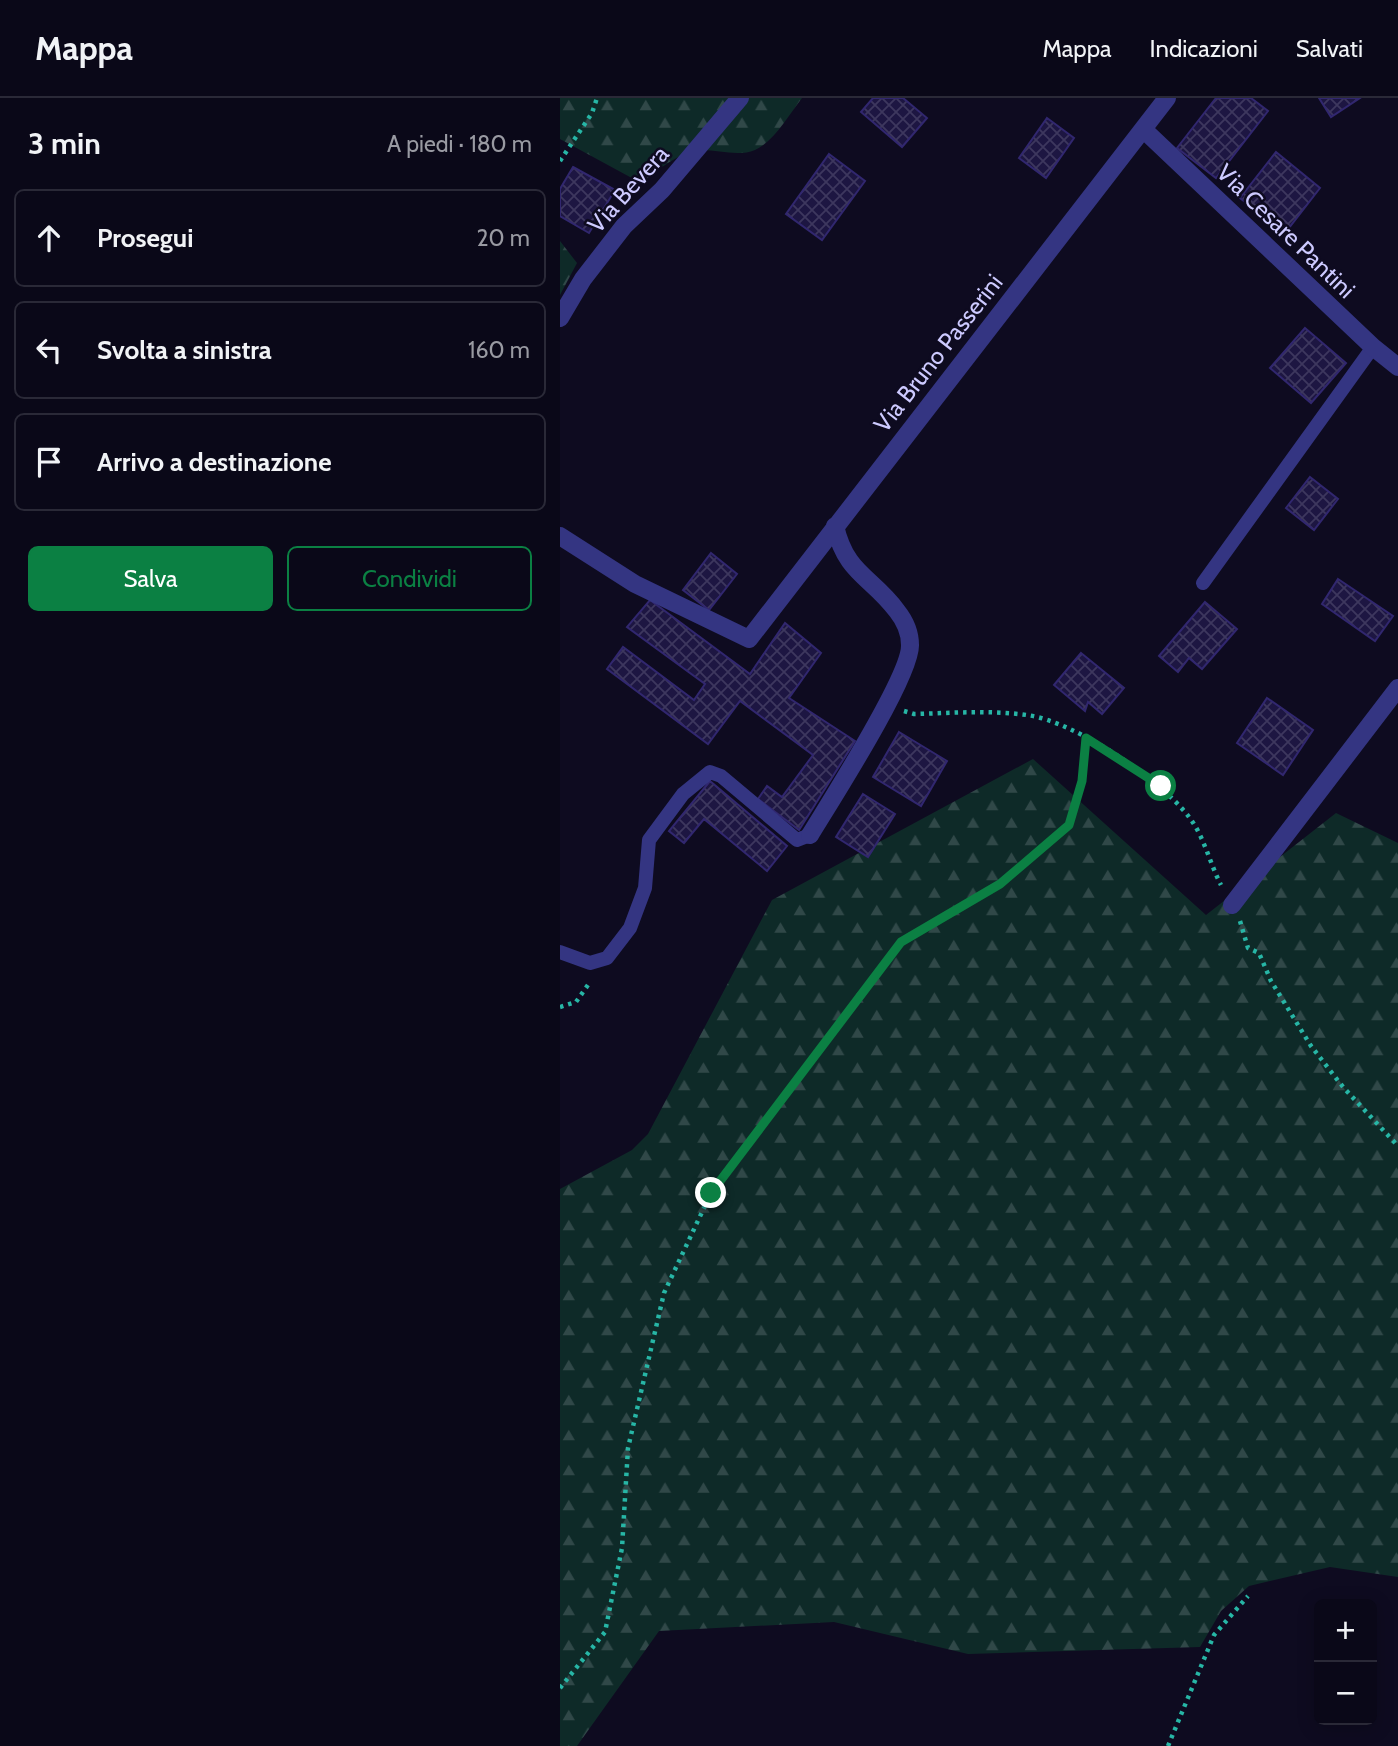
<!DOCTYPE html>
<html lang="it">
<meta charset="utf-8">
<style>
:root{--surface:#0a0818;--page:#181625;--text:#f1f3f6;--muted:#999aa2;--line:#2a2937;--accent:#0b8043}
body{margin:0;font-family:Cabin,sans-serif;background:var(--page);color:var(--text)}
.controls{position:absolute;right:21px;bottom:21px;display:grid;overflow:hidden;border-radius:10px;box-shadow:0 4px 18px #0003}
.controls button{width:63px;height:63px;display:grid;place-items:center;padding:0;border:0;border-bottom:2px solid var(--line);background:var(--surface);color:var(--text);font:35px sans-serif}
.stop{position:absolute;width:21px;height:21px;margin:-16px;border:5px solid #0b8043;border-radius:50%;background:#fff}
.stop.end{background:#0b8043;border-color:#fff;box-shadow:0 2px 7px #0008}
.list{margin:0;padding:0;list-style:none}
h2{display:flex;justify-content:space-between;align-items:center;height:91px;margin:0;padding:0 28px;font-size:30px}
h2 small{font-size:23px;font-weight:400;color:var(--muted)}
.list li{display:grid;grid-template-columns:46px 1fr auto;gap:21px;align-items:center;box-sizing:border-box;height:98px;margin:0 14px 14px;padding:0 14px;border:2px solid var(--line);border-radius:10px}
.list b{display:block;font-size:26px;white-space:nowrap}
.list em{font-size:23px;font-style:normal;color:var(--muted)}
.actions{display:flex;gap:14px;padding:21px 28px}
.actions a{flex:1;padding:16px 0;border:2px solid var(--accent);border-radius:10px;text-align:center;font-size:24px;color:var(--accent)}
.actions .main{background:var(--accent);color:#fff}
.icon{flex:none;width:38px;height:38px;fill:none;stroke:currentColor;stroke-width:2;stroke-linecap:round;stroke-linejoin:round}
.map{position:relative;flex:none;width:838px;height:1648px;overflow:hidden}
header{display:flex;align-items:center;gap:42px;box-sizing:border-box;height:98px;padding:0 35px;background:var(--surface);border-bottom:2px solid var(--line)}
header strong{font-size:33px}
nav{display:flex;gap:38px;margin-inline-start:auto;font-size:24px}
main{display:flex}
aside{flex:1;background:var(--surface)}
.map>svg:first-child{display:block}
</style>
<header>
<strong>Mappa</strong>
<nav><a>Mappa</a><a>Indicazioni</a><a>Salvati</a></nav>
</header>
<main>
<aside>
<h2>3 min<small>A piedi · 180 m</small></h2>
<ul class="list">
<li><svg class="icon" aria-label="ahead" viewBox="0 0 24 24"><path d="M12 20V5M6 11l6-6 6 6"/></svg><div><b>Prosegui</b></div><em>20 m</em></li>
<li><svg class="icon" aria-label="left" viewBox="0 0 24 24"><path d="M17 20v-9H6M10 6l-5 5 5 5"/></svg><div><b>Svolta a sinistra</b></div><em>160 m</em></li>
<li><svg class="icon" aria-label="arrive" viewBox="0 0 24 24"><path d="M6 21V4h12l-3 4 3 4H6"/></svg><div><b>Arrivo a destinazione</b></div></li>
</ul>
<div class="actions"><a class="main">Salva</a><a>Condividi</a></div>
</aside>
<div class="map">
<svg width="838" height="1648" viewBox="0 0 838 1648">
<defs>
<pattern id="forest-firs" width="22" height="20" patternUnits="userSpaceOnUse" patternTransform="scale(1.75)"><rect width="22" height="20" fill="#0e2a28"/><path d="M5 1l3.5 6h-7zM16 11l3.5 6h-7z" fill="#304848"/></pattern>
<pattern id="building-cross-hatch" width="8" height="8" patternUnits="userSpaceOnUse" patternTransform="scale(1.75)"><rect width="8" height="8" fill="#1d1642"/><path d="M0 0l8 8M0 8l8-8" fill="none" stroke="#3d375e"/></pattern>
</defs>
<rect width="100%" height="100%" fill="#0e0b20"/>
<path fill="url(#forest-firs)" d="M0 0H242C230 15 214 44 195 52 178 59 160 52 142 52 119 53 99 72 81 85L0 41Z
M0 143 17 165 0 197Z
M473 661 646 817 776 715 838 745V1479L770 1469 689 1488 661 1513 640 1549 408 1556 274 1524 99 1533 17 1648H0V1091L72 1052 88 1036 212 802Z"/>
<path fill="url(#building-cross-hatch)" stroke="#31276f" stroke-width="2" d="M313 0H343L367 20 342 49 301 14Z
M656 0H691L708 13 656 80 617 50Z
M759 0H800L771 19Z
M487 20 514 40 486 80 459 60Z
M716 54 760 90 725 135 680 100Z
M269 56 305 83 262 142 226 116Z
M13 69 55 92 29 135 0 118V91Z
M745 230 786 265 751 305 710 270Z
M750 379 778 401 754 432 726 410Z
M151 455 177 476 149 512 123 492Z
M778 481 833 518 815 543 762 506Z
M90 502 190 576 225 525 261 555 229 600 295 643 239 732 198 701 207 688 222 699 253 657 180 603 148 646 47 571 63 549 134 602 145 586 67 529Z
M645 504 677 531 642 571 629 560 618 574 599 558Z
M521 555 564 590 542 616 528 604 525 613 494 587Z
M707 600 753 632 723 677 677 645Z
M339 634 387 663 361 708 313 679Z
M150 683 227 748 207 773 144 721 124 745 109 733Z
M303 696 335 716 308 759 276 739Z"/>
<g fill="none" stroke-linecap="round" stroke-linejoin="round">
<path stroke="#27b6a6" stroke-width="4.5" stroke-dasharray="3.5 5" stroke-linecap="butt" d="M0 63 32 15 37 0
M344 613 354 616C392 615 430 612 467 617 516 624 600 681 629 719 644 738 650 766 661 787
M680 823 688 850 699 855 711 883 751 948 783 989 838 1048
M0 909 16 904 30 884
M0 1590 45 1534 62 1450 68 1350 104 1195 151 1095 341 844 440 786 509 727 522 683 526 641
M608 1648 654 1537 688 1498"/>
<path stroke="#343582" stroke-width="14" d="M643 485 813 249
M0 854 30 865 47 860 70 830 85 790 89 742 123 696 150 674 161 678 237 742 250 737"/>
<path stroke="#343582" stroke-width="18" d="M583 31 813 249 838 269
M0 220 23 181 64 128 102 92 180 0
M0 438 75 486 189 541 607 0
M250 737C270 704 351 578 350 547 350 535 345 523 337 513 311 478 286 476 275 428
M672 807 838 590"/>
</g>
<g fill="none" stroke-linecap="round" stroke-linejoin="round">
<path stroke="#0b8043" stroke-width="9" d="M151 1095 341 844 440 786 509 727 522 683 526 640 601 688"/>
</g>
<g text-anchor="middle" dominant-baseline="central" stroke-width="5" stroke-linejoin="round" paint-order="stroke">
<g font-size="24" fill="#cdcaff" stroke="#0e0b20">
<text transform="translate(68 91) rotate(-48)">Via Bevera</text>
<text transform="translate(726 133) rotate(44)">Via Cesare Pantini</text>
<text transform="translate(378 255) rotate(-52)">Via Bruno Passerini</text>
</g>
</g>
</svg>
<div class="controls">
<button>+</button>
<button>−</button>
</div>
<div class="stop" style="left:601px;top:688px"></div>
<div class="stop end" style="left:151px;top:1095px"></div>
</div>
</main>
